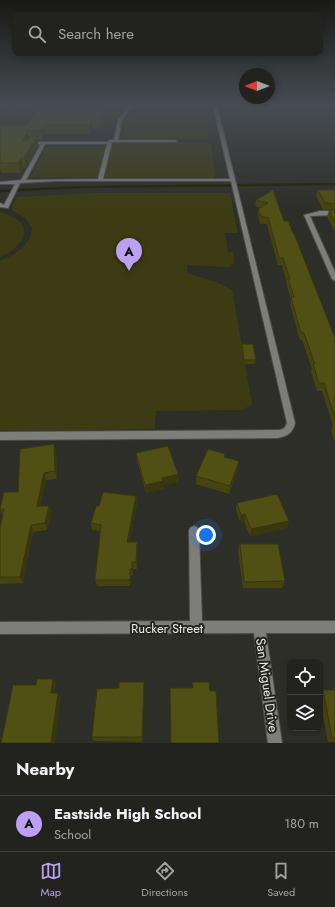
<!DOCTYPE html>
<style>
:root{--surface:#22221e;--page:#2e2f2b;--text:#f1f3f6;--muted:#a2a4a4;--line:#3f3f3c;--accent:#bca0f2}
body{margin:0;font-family:Jost,sans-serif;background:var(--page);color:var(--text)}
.controls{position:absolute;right:12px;bottom:12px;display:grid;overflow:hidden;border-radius:8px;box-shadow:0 2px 6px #0003}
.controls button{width:36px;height:36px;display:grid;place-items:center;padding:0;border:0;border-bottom:1px solid var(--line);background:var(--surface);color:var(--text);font:20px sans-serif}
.compass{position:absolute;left:239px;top:68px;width:36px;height:36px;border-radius:50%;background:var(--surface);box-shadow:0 2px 6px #0003;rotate:270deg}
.you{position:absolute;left:206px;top:535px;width:14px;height:14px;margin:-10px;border:3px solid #fff;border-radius:50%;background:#1a73e8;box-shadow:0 0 0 6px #1a73e833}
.badge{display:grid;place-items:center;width:26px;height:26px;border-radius:50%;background:var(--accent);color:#111;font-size:13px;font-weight:700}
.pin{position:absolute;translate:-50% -33px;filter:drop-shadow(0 1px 2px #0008)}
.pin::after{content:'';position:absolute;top:21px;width:14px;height:12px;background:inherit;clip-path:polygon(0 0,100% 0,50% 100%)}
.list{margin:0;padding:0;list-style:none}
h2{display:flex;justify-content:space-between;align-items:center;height:52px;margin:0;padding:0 16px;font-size:17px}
h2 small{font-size:13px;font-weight:400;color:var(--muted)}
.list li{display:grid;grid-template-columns:26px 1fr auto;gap:12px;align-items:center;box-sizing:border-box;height:56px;padding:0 16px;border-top:1px solid var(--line)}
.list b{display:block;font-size:15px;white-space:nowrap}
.list p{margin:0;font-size:13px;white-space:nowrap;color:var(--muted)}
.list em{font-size:13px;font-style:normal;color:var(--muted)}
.icon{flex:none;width:22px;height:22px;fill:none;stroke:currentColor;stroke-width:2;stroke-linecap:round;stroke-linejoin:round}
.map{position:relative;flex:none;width:335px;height:743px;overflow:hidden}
.search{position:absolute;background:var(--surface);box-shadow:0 2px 6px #0003;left:12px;right:12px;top:12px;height:44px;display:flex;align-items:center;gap:10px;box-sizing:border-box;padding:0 14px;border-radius:8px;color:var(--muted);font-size:15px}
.sheet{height:108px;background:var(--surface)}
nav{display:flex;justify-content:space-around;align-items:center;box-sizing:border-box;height:56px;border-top:1px solid var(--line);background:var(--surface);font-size:11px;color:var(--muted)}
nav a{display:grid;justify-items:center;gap:2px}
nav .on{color:var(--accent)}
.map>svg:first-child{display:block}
</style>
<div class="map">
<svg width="335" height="743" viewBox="0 0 335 743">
<rect width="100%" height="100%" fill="#2e2e28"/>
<path fill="#3c3b13" d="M6 109H14L30 114 28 118 0 117Z
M103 112H121L122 113 115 120 114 125 94 126Z
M131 112H206L209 138 205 139H121L125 120Z
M113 142H206L211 144 215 178H104Z
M46 147H106L97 177H30Z
M95 193H230L238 233H225L228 252H233L235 263 229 267 187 265V273L216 282 232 290 252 404 243 410 156 411 155 429 0 431V261C15 255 31 245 32 228L26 219 11 209 17 197Z
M0 212C36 222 29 243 0 257Z"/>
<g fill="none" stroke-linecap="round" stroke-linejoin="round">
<path stroke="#202003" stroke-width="2.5" d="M0 191 81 187 335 184"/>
<defs>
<path id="service" d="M129 106H132L122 120 118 140H175L177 141 175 142H112L103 179H230L213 106H217L295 423C293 433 287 436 278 438L0 440V432L278 430C283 430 285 428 287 423L231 181H56L20 183 8 208 0 207V203L4 205 15 184H0V182L21 180 41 144 29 145 27 144 29 142H108L109 140H114L118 120ZM45 144H107L98 179 26 180Z"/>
<path id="minor" d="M320 211H335V215L310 216 335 272V281L332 279 304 215Z
M194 526 198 528 199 531 202 621H335V633H266L282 743H268L254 633 0 634V622L190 621 189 531 190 528Z"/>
</defs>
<use href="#service" stroke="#4c4c47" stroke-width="2"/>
<use href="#minor" stroke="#4c4c47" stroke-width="2"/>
<use href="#service" fill="#7d7d7a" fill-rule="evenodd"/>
<use href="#minor" fill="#7d7d7a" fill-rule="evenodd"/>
</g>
<path fill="#454411" d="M43 106H110L109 110H106L101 128H92L90 134H46L42 140H38V146L26 168H23L20 173H1L0 169V125H27L40 110Z
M273 190 284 221 335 338V444L331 431 333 426 322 391H317L311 371 312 369 302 340H300L290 304 291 300 287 286V283L282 265H278L267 224H260L258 216V209L261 208 255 206 256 200Z
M318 190H335V232L327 217 329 210H335H323L316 196Z
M242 344 256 360 255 364H244L241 348Z
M54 444 56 452 57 479 46 480 40 506H49L51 513 47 530 33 532 23 583 0 584V527L3 518 0 510V508L18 492Z
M136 453 178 474V482L163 485 164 489 146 493 137 461Z
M225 454V457L238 469 229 494 196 484V476Z
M136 496 137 503 129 542H137L138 549 137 569H133V575H131L130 586H97L95 580 100 531 92 530 91 523 99 506Z
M237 503 287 528 250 536 244 521 240 522 236 510Z
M240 544 285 581 282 588H243L238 551Z
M144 687 142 742 94 741 92 737Z
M335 687V742H328L320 700V693L323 690H333Z"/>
<path fill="#38370e" d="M104 106H106V110L101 128 100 120Z
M91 120 92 128 90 134 89 125Z
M45 125 46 134 42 140 41 131Z
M27 131 29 140 23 141Z
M37 136 38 146 26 168 24 158Z
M21 158 23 168 20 173 18 163Z
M54 444 56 452 57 479 55 471Z
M239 461 238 469 229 494 230 486Z
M44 473 46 480 39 513 37 506Z
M178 474V482L163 485 164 489 146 493 145 485 162 478Z
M136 496 137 503 128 549 127 542Z
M49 506 51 513 47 530 45 523Z
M245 514 244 521 240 522 241 515Z
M289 521 287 528 250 536 251 529Z
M31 525 33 532 23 583 20 577Z
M137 542 138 549 137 569 136 562Z
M132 562 133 569V575L132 569Z
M130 569 131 575 130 586Z
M53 679 56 684 54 698 51 693Z
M144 682V687L142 742V737Z
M58 693 61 698 55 743H51Z"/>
<path fill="#504f14" stroke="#38370e" d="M43 106H104L100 120H91L89 125H45L41 131H27L23 141 28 140 30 136H37L24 158H21L18 163H0V160L1 159H0V125H27L37 110H40Z
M273 190 284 221H288L293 233 295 236 335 338V418L324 383H319L313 364H315L304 333H301L291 297H294L288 279H290L283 258H279L268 217H261L258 209 268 203 256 200Z
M318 190H335V204L325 203Z
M329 210H335V222Z
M242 344H253L256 360H244Z
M54 444 55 471 44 473 37 506H49L45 523 31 525 20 577H0V527L3 515H2L4 509H0V508L4 492H18L20 449Z
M168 446 178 474 162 478 163 481 145 485 136 453Z
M208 449 225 454 224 457 239 461 230 486 196 476Z
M103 492 136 496 127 542H137L136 562H132V569H130V580H95L101 525 91 523 96 506H99Z
M277 494 289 521 251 529 245 514 241 515 237 503Z
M240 544H278L285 581 244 582Z
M37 679H53L51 693H58L51 743H1L13 685H36Z
M119 682H144L142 737H92L97 689 119 688Z
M192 682H209L210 691H216L219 743H171L170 688H193Z
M323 690H335V738H332Z"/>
<linearGradient id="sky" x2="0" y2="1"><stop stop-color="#191916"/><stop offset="0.5" stop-color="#464c53"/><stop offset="1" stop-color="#464c53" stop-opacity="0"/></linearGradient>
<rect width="335" height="210" fill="url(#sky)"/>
<g text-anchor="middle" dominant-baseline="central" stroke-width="4" stroke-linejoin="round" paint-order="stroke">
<g font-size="13" fill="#ebebe7" stroke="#24251f">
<text x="167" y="628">Rucker Street</text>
<text transform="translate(267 685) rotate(82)">San Miguel Drive</text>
</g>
</g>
</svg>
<div class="controls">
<button><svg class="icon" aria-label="locate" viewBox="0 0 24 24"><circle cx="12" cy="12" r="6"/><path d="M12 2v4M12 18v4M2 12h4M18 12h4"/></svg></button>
<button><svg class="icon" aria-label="layers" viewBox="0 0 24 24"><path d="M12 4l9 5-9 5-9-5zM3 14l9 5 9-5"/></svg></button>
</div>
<svg class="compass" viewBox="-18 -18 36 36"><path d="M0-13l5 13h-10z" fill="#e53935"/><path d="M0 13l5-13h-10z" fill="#a2a4a4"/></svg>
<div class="you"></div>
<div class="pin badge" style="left:129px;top:271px">A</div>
<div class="search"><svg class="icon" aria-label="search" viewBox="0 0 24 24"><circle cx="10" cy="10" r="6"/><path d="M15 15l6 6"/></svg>Search here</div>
</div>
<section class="sheet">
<h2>Nearby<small></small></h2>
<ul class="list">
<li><span class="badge">A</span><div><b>Eastside High School</b><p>School</p></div><em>180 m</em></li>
</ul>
</section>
<nav>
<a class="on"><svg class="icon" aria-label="map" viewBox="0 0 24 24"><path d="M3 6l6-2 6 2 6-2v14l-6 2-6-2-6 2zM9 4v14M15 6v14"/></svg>Map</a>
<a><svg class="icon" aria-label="directions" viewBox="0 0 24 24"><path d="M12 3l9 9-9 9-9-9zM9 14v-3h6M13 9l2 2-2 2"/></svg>Directions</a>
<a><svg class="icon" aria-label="saved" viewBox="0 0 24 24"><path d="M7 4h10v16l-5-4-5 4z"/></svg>Saved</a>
</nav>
